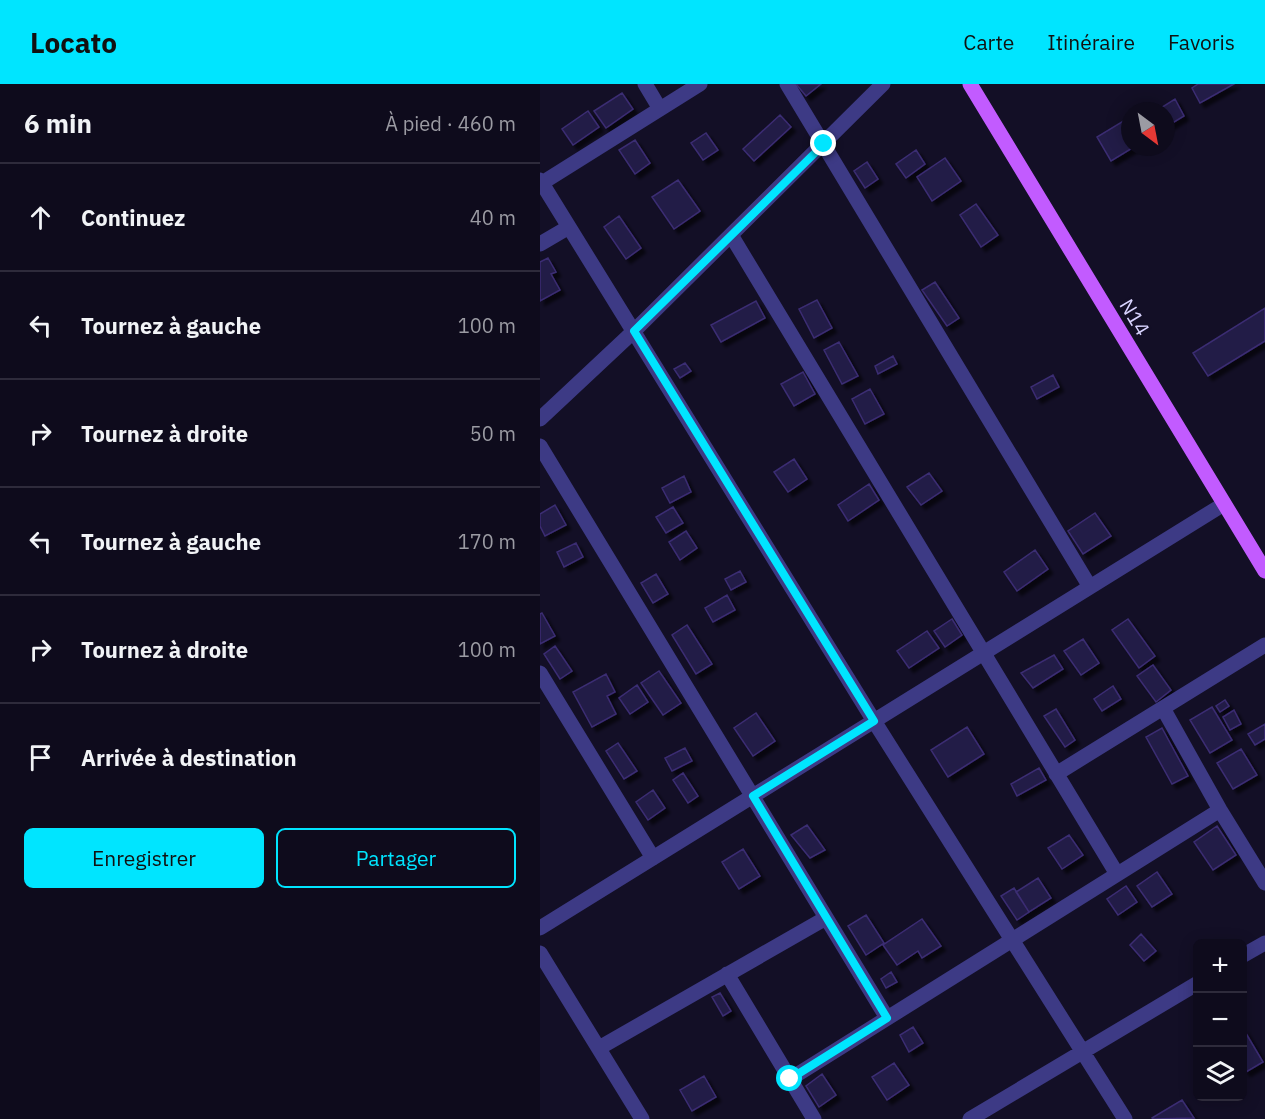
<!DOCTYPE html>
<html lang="fr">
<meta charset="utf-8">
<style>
:root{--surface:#0e0b1c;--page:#1c1929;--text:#f1f3f6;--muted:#9b9ba3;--line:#2e2b3b;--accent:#00e5ff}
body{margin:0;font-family:"IBM Plex Sans",sans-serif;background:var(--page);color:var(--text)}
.controls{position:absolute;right:18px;bottom:18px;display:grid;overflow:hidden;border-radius:9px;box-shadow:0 3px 15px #0003}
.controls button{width:54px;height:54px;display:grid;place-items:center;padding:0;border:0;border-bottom:2px solid var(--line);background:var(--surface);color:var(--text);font:30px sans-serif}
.compass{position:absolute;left:581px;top:18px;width:54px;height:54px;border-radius:50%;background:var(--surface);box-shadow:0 3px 15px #0003;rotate:148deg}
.stop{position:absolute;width:18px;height:18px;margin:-14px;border:4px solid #00e5ff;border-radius:50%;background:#fff}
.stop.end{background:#00e5ff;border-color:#fff;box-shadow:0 2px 6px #0008}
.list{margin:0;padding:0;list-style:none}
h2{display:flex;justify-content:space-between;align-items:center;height:78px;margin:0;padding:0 24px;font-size:26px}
h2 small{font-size:20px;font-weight:400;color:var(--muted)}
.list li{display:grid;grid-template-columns:39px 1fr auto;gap:18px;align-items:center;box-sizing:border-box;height:108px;padding:0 24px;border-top:2px solid var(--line)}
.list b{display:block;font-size:22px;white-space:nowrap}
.list em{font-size:20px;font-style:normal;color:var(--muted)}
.actions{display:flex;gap:12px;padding:18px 24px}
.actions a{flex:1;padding:14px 0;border:2px solid var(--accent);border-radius:9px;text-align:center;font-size:21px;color:var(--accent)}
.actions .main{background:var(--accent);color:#111}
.icon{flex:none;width:33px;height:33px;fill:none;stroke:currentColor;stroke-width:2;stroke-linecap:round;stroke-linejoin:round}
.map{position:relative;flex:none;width:725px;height:1035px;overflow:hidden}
header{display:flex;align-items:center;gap:36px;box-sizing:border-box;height:84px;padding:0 30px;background:var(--accent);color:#111}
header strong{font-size:28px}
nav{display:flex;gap:33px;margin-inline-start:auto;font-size:21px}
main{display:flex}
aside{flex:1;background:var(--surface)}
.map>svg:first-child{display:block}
</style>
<header>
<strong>Locato</strong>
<nav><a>Carte</a><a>Itinéraire</a><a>Favoris</a></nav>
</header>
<main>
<aside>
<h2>6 min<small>À pied · 460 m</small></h2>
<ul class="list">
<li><svg class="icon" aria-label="ahead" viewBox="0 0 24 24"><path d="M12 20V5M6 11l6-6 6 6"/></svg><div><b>Continuez</b></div><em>40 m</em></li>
<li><svg class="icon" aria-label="left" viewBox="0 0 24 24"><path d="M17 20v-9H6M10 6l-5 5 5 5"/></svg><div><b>Tournez à gauche</b></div><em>100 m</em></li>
<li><svg class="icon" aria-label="right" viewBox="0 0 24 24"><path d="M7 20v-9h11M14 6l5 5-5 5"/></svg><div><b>Tournez à droite</b></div><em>50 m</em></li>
<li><svg class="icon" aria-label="left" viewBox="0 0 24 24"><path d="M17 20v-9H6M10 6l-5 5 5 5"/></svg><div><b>Tournez à gauche</b></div><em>170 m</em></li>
<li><svg class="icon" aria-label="right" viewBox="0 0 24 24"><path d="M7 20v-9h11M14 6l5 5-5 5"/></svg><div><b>Tournez à droite</b></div><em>100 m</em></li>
<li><svg class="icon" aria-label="arrive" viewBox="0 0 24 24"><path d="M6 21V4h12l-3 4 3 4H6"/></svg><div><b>Arrivée à destination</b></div></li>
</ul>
<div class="actions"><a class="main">Enregistrer</a><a>Partager</a></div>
</aside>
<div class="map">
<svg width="725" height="1035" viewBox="0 0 725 1035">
<defs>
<filter id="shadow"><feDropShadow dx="4.5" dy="4.5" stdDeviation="1.5" flood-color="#0009"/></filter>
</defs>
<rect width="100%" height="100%" fill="#130f26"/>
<path fill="#241b47" stroke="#3b2d73" stroke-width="1.5" filter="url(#shadow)" d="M256 0H281L266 12Z
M658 0H694L660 19 652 4Z
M82 9 93 25 66 44 54 27Z
M635 15 644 32 626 43V27H616Z
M48 27 59 43 33 61 22 45Z
M240 31 251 43 214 77 203 65Z
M590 33V63H594L571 77 557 53Z
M166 49 178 66 163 76 151 59Z
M95 56 110 79 95 90 79 66Z
M376 66 385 80 366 94 356 80Z
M405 74 421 97 392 117 377 93Z
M327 78 338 95 325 104 314 87Z
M138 96 160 127 134 145 112 113Z
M436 120 458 151 441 163 420 131Z
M79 132 101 164 86 175 64 143Z
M8 174 16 188 11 190 20 206 0 217V178Z
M395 198 419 234 407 242 382 206Z
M277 216 292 244 274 254 259 225Z
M216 217 225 234 181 258 171 241Z
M725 224V257L668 292 653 269Z
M299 258 318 292 302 300 284 266Z
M353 272 357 280 338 290 335 282Z
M145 279 151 287 140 294 134 285Z
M263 288 275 310 254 322 241 300Z
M513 291 519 303 497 315 491 303Z
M330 305 344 330 325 340 312 315Z
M254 375 267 395 248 408 234 388Z
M389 389 402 407 381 421 367 403Z
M144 392 151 408 130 419 122 404Z
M329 400 339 416 308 437 298 421Z
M15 421 26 441 5 452 0 442V430Z
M133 423 143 439 126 449 116 433Z
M555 429 571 452 543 470 528 447Z
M146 447 157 464 140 476 129 458Z
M36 459 43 473 24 483 17 468Z
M495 466 508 485 477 507 464 488Z
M200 487 206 498 191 506 185 495Z
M116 490 128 510 113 519 101 499Z
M187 511 195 526 173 538 165 524Z
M2 529 15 552 0 560V530Z
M412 535 422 551 405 563 394 547Z
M588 535 615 572 599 584 572 546Z
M147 541 172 580 156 590 132 551Z
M387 547 399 564 369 584 357 567Z
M543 555 559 579 541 591 524 567Z
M15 562 32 587 20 595 4 570Z
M514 571 523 585 493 604 481 589Z
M613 581 631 606 616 618 597 592Z
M119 587 141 619 123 631 101 599Z
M66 590 75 608 67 612 76 630 52 643 33 608Z
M97 601 108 618 90 630 79 614Z
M573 602 581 615 562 627 554 615Z
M685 616 689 622 680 628 676 622Z
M672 623 692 656 670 669 650 636Z
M516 625 535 656 525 663 504 632Z
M694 626 701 640 690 646 683 633Z
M216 629 235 657 213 672 194 644Z
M725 640V655L715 661 708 650Z
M427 643 444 670 408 693 391 666Z
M622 644 648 692 632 700 606 653Z
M78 659 97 687 84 695 66 667Z
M145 664 152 677 132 687 125 674Z
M701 665 717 691 693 705 677 679Z
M499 684 506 696 477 712 471 700Z
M143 689 158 712 148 719 133 696Z
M113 706 125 724 108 736 96 718Z
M267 741 285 766 270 774 251 751Z
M677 742 696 771 673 786 654 758Z
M529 751 543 771 522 785 508 764Z
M203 765 220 792 199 805 182 778Z
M617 788 632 810 612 823 597 802Z
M498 794 511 814 489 828 476 808Z
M586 802 597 818 578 831 567 815Z
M474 804 489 828 477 836 461 812Z
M326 831 344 859 326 871 308 842Z
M382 835 401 862 382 874 378 867 357 881 343 861Z
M601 850 616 867 604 877 590 861Z
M351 888 357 898 346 904 341 895Z
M180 909 191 927 183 932 172 913Z
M373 943 383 959 369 968 360 951Z
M704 946 723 978 706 988 702 983Z
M354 979 369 1001 347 1016 332 993Z
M282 990 296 1011 279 1023 266 1002Z
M164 992 176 1013 152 1027 140 1006Z
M642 1016 654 1034 613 1035 612 1034Z"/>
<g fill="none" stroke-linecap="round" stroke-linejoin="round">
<path stroke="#3d3a85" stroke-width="15" d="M105 0 120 25
M247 0 550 503
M0 96 334 637 585 1035
M2 99 160 0
M191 151 577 790
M0 160 29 143
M0 335 94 247 343 0
M0 362 347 934
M0 589 113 774
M624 626 680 726 725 799
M516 690 725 561
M0 844 684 420
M0 869 102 1035
M702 872 725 859
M187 890 274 1035
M59 964 286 834
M250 995 680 726
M430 1035 658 899"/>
<path stroke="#c25bff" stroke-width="15" d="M430 0 725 487"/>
</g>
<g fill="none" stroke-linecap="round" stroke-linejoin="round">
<path stroke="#00e5ff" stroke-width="8" d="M250 995 347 934 213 712 334 637 94 247 284 60"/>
</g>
<g text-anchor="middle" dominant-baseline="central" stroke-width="4.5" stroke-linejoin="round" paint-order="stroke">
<g font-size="20" fill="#d9d4ff" stroke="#130f26">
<text transform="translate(595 233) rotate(59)">N14</text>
</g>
</g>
</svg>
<div class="controls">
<button>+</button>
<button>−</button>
<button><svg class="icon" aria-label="layers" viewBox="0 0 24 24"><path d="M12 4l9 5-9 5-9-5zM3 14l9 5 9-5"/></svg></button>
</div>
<svg class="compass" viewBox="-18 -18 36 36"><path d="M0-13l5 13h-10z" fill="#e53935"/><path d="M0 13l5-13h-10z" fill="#9b9ba3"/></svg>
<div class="stop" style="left:250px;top:995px"></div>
<div class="stop end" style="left:284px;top:60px"></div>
</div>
</main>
